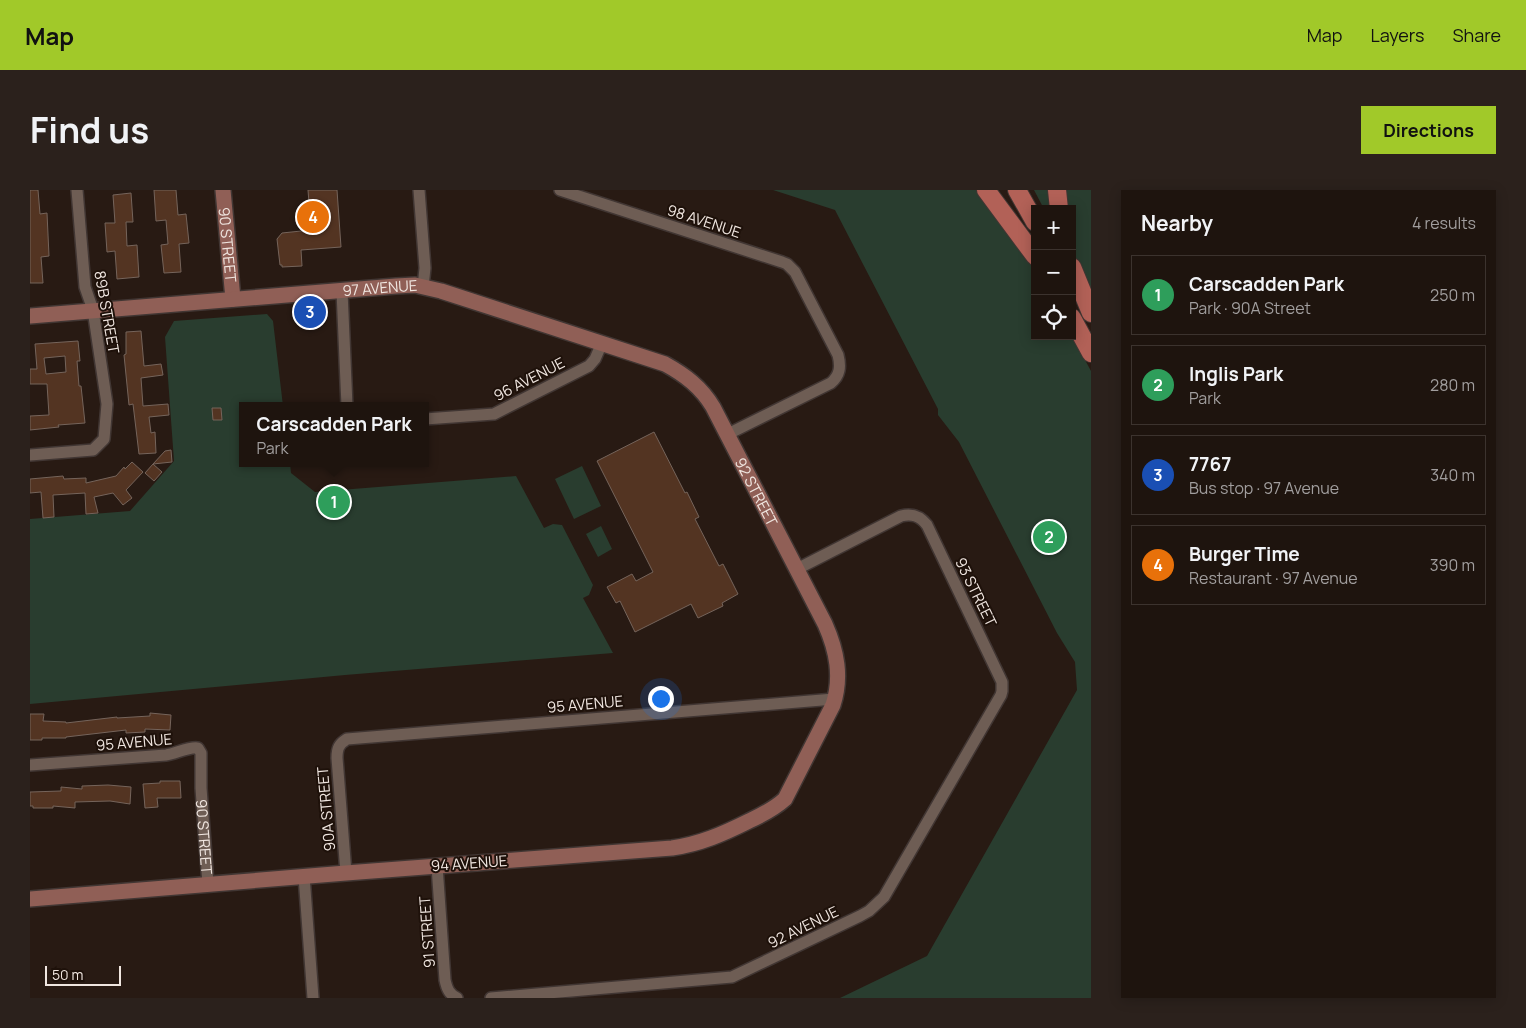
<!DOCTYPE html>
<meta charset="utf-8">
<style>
:root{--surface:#1e140e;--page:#2b211c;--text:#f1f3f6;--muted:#a19e9e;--line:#3c332e;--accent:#a1c929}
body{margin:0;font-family:Manrope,sans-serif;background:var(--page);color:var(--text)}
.controls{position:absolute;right:15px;top:15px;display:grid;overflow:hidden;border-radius:0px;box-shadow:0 2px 12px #0003}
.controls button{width:45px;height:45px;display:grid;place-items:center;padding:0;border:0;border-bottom:1px solid var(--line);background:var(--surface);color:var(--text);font:25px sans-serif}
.scale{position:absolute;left:15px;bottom:12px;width:76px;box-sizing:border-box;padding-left:5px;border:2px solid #f0e6e0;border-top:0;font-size:14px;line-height:18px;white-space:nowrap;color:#f0e6e0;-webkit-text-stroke:4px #1e110a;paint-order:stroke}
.you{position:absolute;left:630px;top:508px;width:18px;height:18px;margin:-12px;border:4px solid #fff;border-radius:50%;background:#1a73e8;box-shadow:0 0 0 8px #1a73e833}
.badge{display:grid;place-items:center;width:32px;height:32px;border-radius:50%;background:var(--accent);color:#fff;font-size:16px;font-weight:700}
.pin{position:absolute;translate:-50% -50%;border:2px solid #fff;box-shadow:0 1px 5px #0006}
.popup{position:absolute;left:209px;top:212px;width:190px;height:65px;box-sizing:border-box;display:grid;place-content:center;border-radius:0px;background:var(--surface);filter:drop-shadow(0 1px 4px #0005);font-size:16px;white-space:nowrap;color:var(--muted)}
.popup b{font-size:19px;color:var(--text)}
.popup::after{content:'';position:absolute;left:50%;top:100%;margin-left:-10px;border:10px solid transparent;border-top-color:var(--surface)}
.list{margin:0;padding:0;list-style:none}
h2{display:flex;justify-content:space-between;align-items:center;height:65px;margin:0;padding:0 20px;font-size:21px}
h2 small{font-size:16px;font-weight:400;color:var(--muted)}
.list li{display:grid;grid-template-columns:32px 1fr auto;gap:15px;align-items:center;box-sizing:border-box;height:80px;margin:0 10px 10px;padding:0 10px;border:1px solid var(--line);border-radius:0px}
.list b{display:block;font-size:19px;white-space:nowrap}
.list p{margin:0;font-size:16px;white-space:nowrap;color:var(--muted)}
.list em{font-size:16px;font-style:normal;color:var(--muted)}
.icon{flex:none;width:28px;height:28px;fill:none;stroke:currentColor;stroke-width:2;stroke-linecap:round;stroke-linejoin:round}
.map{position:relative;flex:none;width:1061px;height:808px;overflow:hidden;border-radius:0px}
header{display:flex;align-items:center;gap:30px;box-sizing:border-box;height:70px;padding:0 25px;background:var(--accent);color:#111}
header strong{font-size:24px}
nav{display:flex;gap:28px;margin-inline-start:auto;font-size:18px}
.intro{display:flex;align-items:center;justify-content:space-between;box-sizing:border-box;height:120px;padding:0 30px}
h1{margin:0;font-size:35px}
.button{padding:12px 22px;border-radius:0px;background:var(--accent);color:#111;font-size:18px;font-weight:700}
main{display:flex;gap:30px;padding:0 30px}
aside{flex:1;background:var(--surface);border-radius:0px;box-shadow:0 2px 12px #0003}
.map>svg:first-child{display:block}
</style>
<header>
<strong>Map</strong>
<nav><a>Map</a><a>Layers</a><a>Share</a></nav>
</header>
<div class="intro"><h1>Find us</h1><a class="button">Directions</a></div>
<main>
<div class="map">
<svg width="1061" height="808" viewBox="0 0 1061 808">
<rect width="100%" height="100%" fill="#281a13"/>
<path fill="#293d2f" d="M743 0H951L986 50 1005 81V146H1042L1061 181V808H810L897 766 1047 500 1045 472 1027 443 929 252 908 225V219L805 20Z
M1004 0H1061V101L1042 68V19H1014Z
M237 124 243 131 253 216H213V273H260L261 283 285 302 486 286 514 338 523 334 532 335 563 395 559 405 553 408 583 463 315 485 0 514V329L100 321 144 271 135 147 144 131Z
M552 276 571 316 544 329 525 289Z
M571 336 582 359 568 367 556 344Z"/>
<path fill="#533422" stroke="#75645b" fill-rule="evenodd" d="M0 0H8L10 24 17 23 19 66 11 67 13 93H0Z
M124 0H146L148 25 156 24 159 53 149 54 151 82 134 83 131 55 138 54 136 30 126 31Z
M278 0H307L311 57 271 60 272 76 252 77V75H250L247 49 252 43 281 40Z
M101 3 103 32H96L97 56 107 55 109 87 87 89 85 61 77 62 75 33H85L83 5Z
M111 141 114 176 131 174 133 185 111 188 113 216 138 214 139 225 119 227 121 243 125 242 126 263 109 264 103 214 99 215 94 165 96 164V142Z
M48 151 50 171H47L49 196H51L55 233 28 235 29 237 0 240V226L19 225 17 194H0V179H7L5 154ZM35 166 36 182 16 184 14 168Z
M182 218H191L192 230H183Z
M624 242 655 303 657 302 669 327 665 329 689 376 693 374 708 404 692 413 693 416 668 428 661 414 605 442 590 411 586 413 577 397 602 384 606 391 623 382 567 271Z
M141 260 142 272 123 274 135 261Z
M102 272 113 282 96 300 102 308 93 315 83 303 64 307 68 323 56 324 55 303 23 305 24 327 13 328 11 302 0 303V289L33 286 34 289 56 288V293L86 286 94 277 95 279Z
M123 274 132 282 124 291 115 283Z
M120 523 141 525 140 540 115 539V542L96 543V540L36 547V548H12V550H0V524H14L13 531 36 532V533L87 527V528L120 526Z
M130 591H150L151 608H127L128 617 115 618 113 594 130 593Z
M78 595 101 597 100 614 80 611 45 612V618L23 616V618H3V616H0V602L31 601V597L52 599V596Z"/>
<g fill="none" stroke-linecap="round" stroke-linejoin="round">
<defs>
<g id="street">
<path d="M389 0 395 78 393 97"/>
<path d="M530 0 752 72 757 74 765 82 808 165C811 177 810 185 801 193L698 244"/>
<path d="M312 101 317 216"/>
<path d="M395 229 464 224 559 176 565 169 572 153"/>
<path d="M0 265 63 260 74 249 77 214 63 120 55 97 47 0"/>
<path id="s1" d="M0 575 136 565C145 564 160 556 168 558L171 563V598L178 694"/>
<path d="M407 676 415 790C417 799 419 804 427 808"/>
<path d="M316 683 307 568C307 558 309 554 317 549L804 509"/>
<path d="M274 686 283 808"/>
<path d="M461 808 702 787 830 726 839 721 854 707 971 505 972 501V492L897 335C890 326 882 323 871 326L767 379"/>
</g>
<g id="secondary">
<path id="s2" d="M193 0 203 109"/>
<path id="s3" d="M0 126 366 96 385 95 411 101 635 174C655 185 671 197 683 217L795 434C807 461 812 487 803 515L755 609C744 619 732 625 719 631 693 644 670 654 642 658L316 683 0 709"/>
</g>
<path id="primary" d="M956 0 1005 66
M987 0 1005 32
M1027 0 1029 19
M1042 77 1061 123
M1042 128 1061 163"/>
</defs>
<use href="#street" stroke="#413633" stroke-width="14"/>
<use href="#secondary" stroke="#413633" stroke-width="18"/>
<use href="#primary" stroke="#413633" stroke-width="20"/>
<use href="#street" stroke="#6e5d54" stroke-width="11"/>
<use href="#secondary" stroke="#905f56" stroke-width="15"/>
<use href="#primary" stroke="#b26157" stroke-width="18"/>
</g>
<g text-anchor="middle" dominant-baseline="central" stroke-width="4" stroke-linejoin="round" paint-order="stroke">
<g font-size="15" fill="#f0e6e0" stroke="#1e110a">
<text transform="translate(674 31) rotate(18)">98 AVENUE</text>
<text stroke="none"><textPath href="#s2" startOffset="55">90 STREET</textPath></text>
<text stroke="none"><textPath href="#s3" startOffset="351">97 AVENUE</textPath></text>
<text transform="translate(77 122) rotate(80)">89B STREET</text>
<text transform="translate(499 189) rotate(-27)">96 AVENUE</text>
<text stroke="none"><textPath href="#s3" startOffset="809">92 STREET</textPath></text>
<text transform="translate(946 402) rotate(64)">93 STREET</text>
<text transform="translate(555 514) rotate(-5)">95 AVENUE</text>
<text transform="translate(104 552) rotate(-5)">95 AVENUE</text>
<text transform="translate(296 619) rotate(-95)">90A STREET</text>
<text stroke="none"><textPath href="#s1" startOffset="259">90 STREET</textPath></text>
<text transform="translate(439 673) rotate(-4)">94 AVENUE</text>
<text transform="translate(773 737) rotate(-26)">92 AVENUE</text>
<text transform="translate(397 742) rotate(-94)">91 STREET</text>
</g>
</g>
</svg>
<div class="controls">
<button>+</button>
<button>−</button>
<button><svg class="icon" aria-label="locate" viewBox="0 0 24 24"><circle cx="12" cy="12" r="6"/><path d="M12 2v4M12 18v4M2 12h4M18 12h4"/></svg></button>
</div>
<div class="scale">50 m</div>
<div class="you"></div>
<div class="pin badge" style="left:304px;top:312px;background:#2e9e5b">1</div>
<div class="popup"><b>Carscadden Park</b>Park</div>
<div class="pin badge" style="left:1019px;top:347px;background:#2e9e5b">2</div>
<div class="pin badge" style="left:280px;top:122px;background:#1a4fb4">3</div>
<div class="pin badge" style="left:283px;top:27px;background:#e8710a">4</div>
</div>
<aside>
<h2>Nearby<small>4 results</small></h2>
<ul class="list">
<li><span class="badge" style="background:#2e9e5b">1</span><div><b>Carscadden Park</b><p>Park · 90A Street</p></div><em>250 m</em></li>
<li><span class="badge" style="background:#2e9e5b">2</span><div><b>Inglis Park</b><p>Park</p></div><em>280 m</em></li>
<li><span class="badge" style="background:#1a4fb4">3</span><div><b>7767</b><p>Bus stop · 97 Avenue</p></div><em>340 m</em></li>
<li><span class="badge" style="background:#e8710a">4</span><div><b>Burger Time</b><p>Restaurant · 97 Avenue</p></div><em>390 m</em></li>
</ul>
</aside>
</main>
